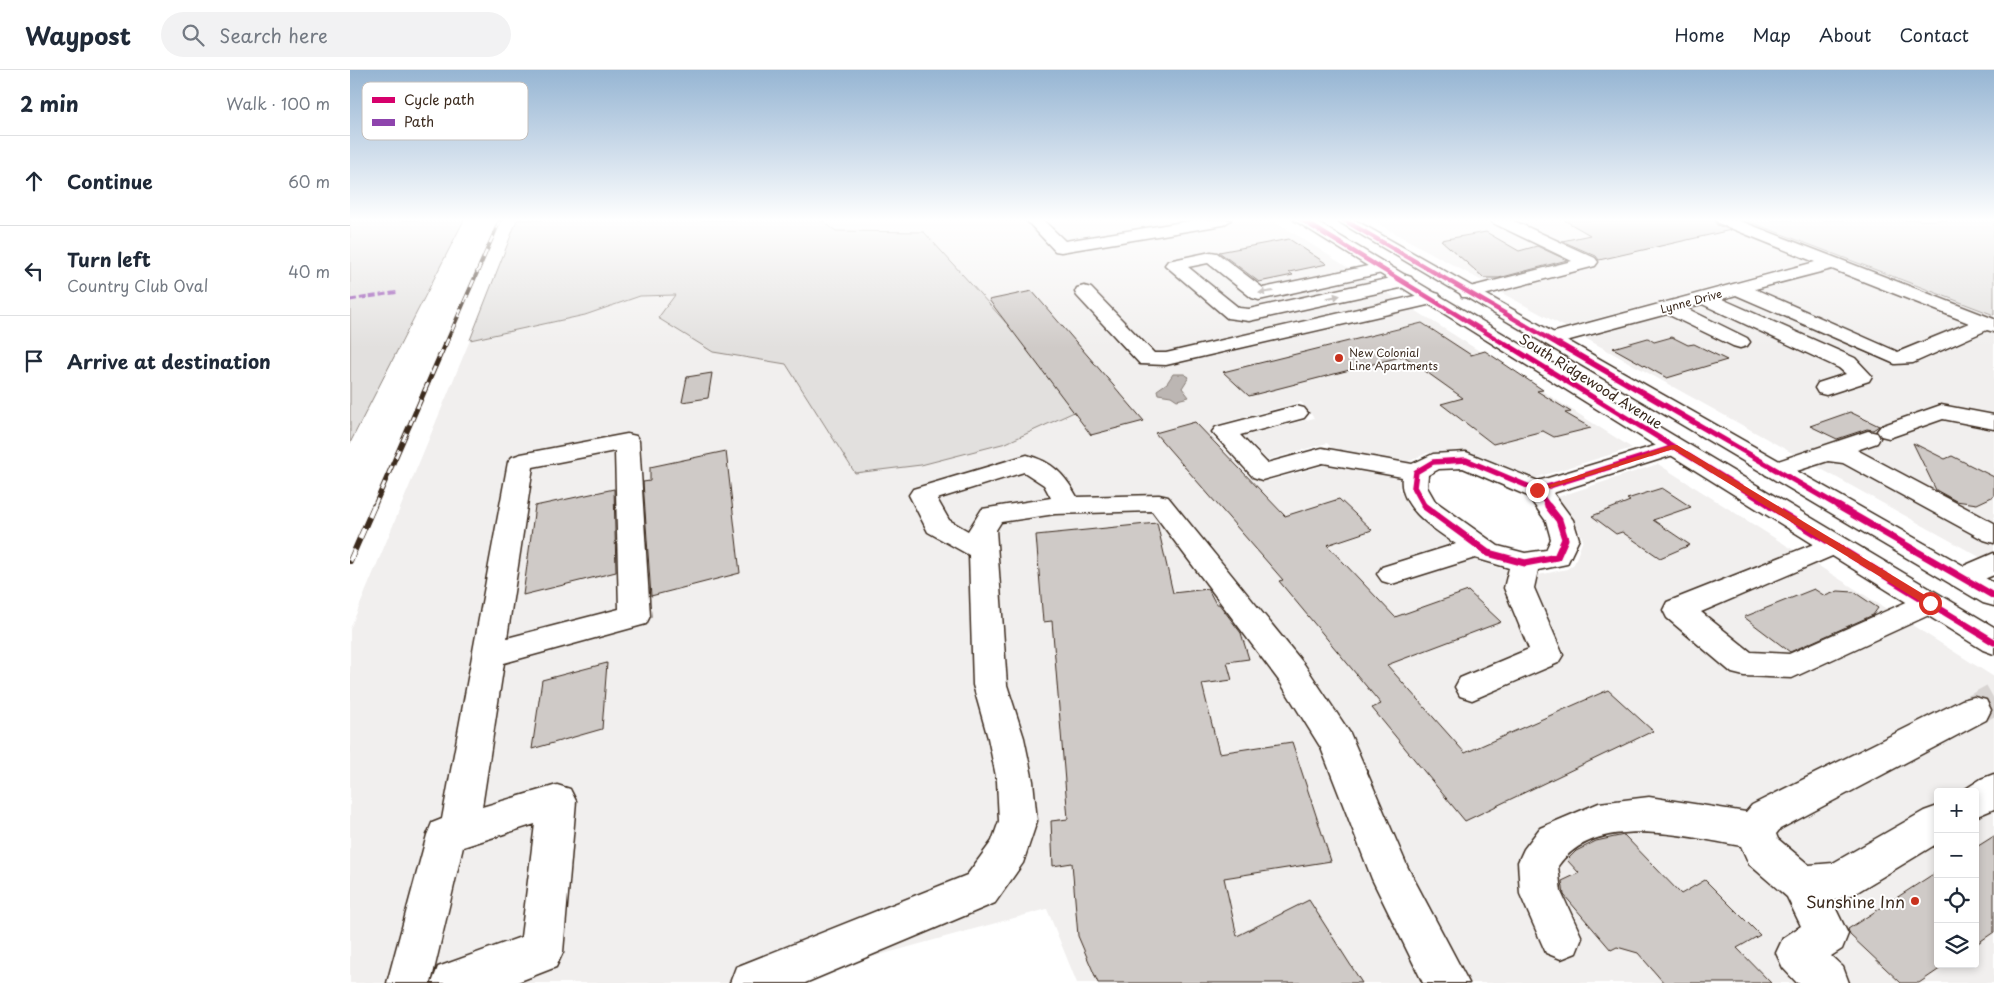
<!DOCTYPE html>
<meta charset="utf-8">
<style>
:root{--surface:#fff;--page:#f2f2f3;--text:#1f2937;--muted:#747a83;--line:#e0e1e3}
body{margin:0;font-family:"Playpen Sans",sans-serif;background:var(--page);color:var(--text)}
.controls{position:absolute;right:15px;bottom:15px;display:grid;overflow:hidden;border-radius:5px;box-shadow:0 2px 8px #0003}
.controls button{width:45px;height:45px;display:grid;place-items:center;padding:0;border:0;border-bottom:1px solid var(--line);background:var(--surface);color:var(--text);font:25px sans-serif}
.stop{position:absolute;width:15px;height:15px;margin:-11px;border:4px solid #d93025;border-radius:50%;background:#fff}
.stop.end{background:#d93025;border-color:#fff;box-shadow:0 1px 5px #0008}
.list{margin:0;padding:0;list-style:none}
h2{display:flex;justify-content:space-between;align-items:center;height:65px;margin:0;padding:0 20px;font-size:21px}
h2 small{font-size:16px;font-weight:400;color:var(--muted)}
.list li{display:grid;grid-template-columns:32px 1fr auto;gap:15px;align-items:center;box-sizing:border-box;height:90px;padding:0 20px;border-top:1px solid var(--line)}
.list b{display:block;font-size:19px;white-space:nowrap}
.list p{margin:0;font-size:16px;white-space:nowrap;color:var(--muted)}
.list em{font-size:16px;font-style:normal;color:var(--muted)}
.icon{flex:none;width:28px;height:28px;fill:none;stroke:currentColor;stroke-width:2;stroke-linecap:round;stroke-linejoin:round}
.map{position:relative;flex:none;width:1644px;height:913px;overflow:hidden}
header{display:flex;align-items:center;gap:30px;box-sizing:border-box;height:70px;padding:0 25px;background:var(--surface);border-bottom:1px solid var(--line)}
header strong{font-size:24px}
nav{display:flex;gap:28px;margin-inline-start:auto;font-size:18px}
.search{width:350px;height:45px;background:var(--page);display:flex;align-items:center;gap:12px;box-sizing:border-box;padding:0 18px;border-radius:28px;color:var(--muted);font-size:19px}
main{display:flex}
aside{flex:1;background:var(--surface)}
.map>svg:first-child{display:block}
</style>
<header>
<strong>Waypost</strong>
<div class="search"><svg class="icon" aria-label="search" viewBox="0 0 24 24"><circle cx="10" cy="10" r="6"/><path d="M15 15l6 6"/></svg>Search here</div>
<nav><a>Home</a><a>Map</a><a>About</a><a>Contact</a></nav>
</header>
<main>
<aside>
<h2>2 min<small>Walk · 100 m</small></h2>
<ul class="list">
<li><svg class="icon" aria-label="ahead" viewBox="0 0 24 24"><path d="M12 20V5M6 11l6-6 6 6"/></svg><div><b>Continue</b></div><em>60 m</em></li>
<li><svg class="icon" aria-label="left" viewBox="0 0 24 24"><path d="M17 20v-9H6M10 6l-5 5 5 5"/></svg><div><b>Turn left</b><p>Country Club Oval</p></div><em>40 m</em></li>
<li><svg class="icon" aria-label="arrive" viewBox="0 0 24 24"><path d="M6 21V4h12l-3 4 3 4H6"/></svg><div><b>Arrive at destination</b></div></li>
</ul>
</aside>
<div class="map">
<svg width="1644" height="913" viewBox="0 0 1644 913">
<rect width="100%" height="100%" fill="#fff"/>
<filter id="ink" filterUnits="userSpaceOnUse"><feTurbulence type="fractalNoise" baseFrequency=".02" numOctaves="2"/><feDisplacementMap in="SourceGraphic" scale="10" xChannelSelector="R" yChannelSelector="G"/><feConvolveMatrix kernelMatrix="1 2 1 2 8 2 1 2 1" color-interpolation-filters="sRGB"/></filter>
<g filter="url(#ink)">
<path fill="#f1efee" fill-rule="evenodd" d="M471 150H923L1282 378 1184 408 1122 382 1110 380 1077 383 1054 394 1051 399 1049 418 1058 437 1094 468 1128 491 1173 505 1184 506 1217 499 1224 494 1233 470 1224 448 1208 427 1308 394 1644 607V913H727L697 839 428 913H0V559L120 270 235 245 290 226 326 225 309 248 363 282 436 294 505 403 486 161ZM951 332 964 348 894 366 917 390 977 373 993 390 919 411 899 407 862 366 868 354ZM1588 722H1625V894H1588Z
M1021 150H1139L1223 190 1134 212Z
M1161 150H1363L1464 190 1215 257 1150 222 1247 196 1246 190Z
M1385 150H1395L1644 245V251Z
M1485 199 1644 261V495L1235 268Z"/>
<path fill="#e2e0de" stroke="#8e857e" d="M0 150H114L0 373Z
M167 150H471L486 161 574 162 733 338 656 373 571 395 505 403 436 294 363 282 308 248 325 225 290 226 235 245 120 270Z
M1395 150H1644V245Z"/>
<path fill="#bcb6b3" stroke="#887e77" d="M823 304H834L839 307 832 318 839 327 827 330 821 326 808 324 807 320 817 313Z"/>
<path fill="#cfcac7" stroke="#3b2a1e" d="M1214 150H1364L1367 155 1381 160 1249 190 1246 186 1212 171 1240 165Z
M1136 162 1169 181 1187 176 1217 190 1149 208H1134L1091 170Z
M939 169 977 194 939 202 943 205 909 212 869 182Z
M682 221 794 351 741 365 639 230Z
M1072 253 1121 285 1135 281 1193 320 1187 321 1221 342 1215 343 1241 358 1204 367 1193 361 1143 374 1091 334 1113 328 1054 286 899 326 873 302Z
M1322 267 1338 275 1344 274 1377 290 1317 308 1263 278 1298 268 1304 272Z
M362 303 358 328 332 332 337 307Z
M1500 342 1529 356 1523 360 1517 359 1487 369 1460 356Z
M845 352 935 446 989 429 1022 460 977 475 1045 547 1118 521 1151 552 1037 595 1115 683 1258 620 1303 661 1115 751 1022 638 1031 634 929 511 933 510 805 363Z
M1563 373 1595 389 1602 386 1644 407V426L1627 434 1606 431 1586 420Z
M376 381 390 503 301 526 293 412 300 411V397Z
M1312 418 1341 437 1303 450 1340 475 1310 488 1272 462 1266 464 1242 446 1280 431 1277 429Z
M264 419 266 502 173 525 185 436Z
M807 453 823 523 858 519 866 534H869L891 563 899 589 877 592 882 610 852 614 869 683 942 672 981 791 874 808 887 866 959 830 1012 913H748L728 866 722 793 703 796 701 751 718 749 702 551 693 552 686 465Z
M1464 519 1475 526 1488 521 1504 522 1528 538 1523 545 1440 582 1394 547Z
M257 593 252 659 182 679 192 610Z
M1274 765 1331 824 1355 810 1410 865 1387 878 1421 913H1314L1288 883 1267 877 1261 880 1214 825 1212 811 1229 803 1217 790 1226 781 1246 771Z
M1644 766V862L1625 875V778Z
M1588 801V894H1597L1569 913H1551L1500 865 1498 859Z"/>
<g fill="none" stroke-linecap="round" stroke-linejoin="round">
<path stroke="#d8d4d2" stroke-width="31" stroke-dasharray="31 15" stroke-linecap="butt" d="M1624 640 1644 629"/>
<defs>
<path id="minor" d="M676 150H693L715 171 845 150H881L873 155 711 182 705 181Z
M1141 150H1162L1245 188 1248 192 1245 196 1126 227H1112L1110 223 1112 219 1222 191 1143 153Z
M1366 150H1388L1644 249V262L1637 260 1563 293 1545 294 1386 225 1372 229 1505 288 1522 306 1519 311 1476 325 1468 323 1465 318 1468 313 1496 304 1489 298 1352 234 1336 238 1397 268 1400 272 1397 276 1390 278 1383 276 1317 244 1201 275 1194 273 1191 269 1194 265 1465 192 1368 153ZM1482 199 1619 253 1548 282 1405 219Z
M861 182 867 183 913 218 1032 193 1038 194 1041 198 1038 202 1032 203 909 230 902 228 858 193 838 197 889 238 899 239 1055 205 1061 207 1064 211 1061 215 1055 217 899 251 877 248 815 195 818 191Z
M734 216 741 218 804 283H816L1082 222 1089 224 1091 228 1089 232 1082 234 816 295 790 294 727 226 725 222 727 218Z
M1591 335 1644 345V359L1593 349 1539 368 1531 366 1527 361 1531 356Z
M946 336 954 338 958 343 954 348 890 365 917 393 972 378 1062 394 1083 384 1116 382 1188 411 1324 370 1333 372 1336 377 1333 382 1203 423 1223 450 1229 469 1217 494 1188 500 1184 518 1213 585 1208 593 1122 630 1110 626 1105 617 1110 608 1179 579 1154 518 1159 498 1125 488 1042 514 1032 511 1027 504 1032 497 1106 474C1084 459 1048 437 1052 407L973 393 912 410 903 407 862 362 866 357ZM1113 398 1178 426 1196 451 1201 469 1196 480 1175 483 1148 476 1085 431 1077 417 1078 405 1089 399Z
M1518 361 1527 363 1530 368 1527 373 1507 380 1644 453V473L1634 470 1493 393 1478 391 1425 408 1416 405 1412 400 1416 395Z
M277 364 286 366 289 371 300 546 296 554 154 593 132 737 207 715 220 719 226 731 213 882 206 897 165 913H82L88 897 171 867 185 754 113 777 81 913H37L77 765 82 753 92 749 158 392 162 387 171 384ZM265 381 269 539 157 568 183 397Z
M677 385C703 392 715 405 727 427L809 425 818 427 954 594 1000 663 1058 798 1119 913H1073L1022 809 971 678 930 612 802 441 705 444 651 452 646 460 657 615 674 668 683 711 687 751 673 793 645 833 455 913H380L386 897 617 805 642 771 649 751 647 711 638 668 623 615 619 485 578 462 559 425 563 419ZM674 402 694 415 701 428 632 439 618 461 599 450 587 429Z
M1484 466 1494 469 1498 475 1494 481 1351 542 1401 582 1439 584 1579 522 1590 526 1594 533 1590 540 1442 608 1394 606 1382 603 1317 548 1313 540 1317 532Z
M1644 483V505L1612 518 1602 515 1597 508 1602 501Z
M1624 627 1636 630 1641 640 1636 650 1430 759 1426 764 1428 769 1459 795 1483 793 1574 741 1588 736V773L1504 824 1482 831 1498 864 1492 879 1481 886 1493 897 1499 913H1447L1433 898 1426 883 1433 868 1451 856 1437 827 1399 794 1391 776C1337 767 1246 742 1208 796L1211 822 1232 868 1226 883 1211 889 1196 883 1170 824 1168 792 1174 779 1190 758 1249 733 1299 727 1396 742 1402 735 1612 630Z
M1644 704V739L1625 747V722H1611L1631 709Z"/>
<path id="major" d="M944 150H963L1644 557V584L1633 580Z
M986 150H1005L1644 513V536L1633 533Z"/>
</defs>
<use href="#minor" stroke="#3b2a1e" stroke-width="3"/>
<use href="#major" stroke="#3b2a1e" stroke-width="3"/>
<use href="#minor" fill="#fff" fill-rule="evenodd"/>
<use href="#major" fill="#fff" fill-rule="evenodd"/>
<defs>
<path id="rail-far2" d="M95 276 150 150"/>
<path id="rail-far1" d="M24 437 95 274"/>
<path id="rail" d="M0 491 24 436"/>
</defs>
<use href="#rail-far2" stroke="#3b2a1e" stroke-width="4"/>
<use href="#rail-far1" stroke="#3b2a1e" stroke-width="5"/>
<use href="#rail" stroke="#3b2a1e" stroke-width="6"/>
<use href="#rail-far2" stroke="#fff" stroke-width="2.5" stroke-dasharray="8" stroke-linecap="butt"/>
<use href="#rail-far1" stroke="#fff" stroke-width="3" stroke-dasharray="9" stroke-linecap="butt"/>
<use href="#rail" stroke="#fff" stroke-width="4.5" stroke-dasharray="12" stroke-linecap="butt"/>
<path stroke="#8e44ad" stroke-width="3" stroke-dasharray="7 3" stroke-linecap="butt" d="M0 230 49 222"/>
<defs>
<path id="cycleway-far2" d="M952 150 1158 276
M994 150 1211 276"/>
<path id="cycleway-far1" d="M1156 274 1422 437
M1209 274 1490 437
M1187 420 1199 437
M1187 420 1324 377
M1075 437 1064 417 1066 402 1083 392 1116 390 1187 420"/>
<path id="cycleway" d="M1074 436 1138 483 1175 493 1207 487 1215 469 1209 450 1198 436
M1420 436 1644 572
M1488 436 1644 526"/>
</defs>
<use href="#cycleway-far2" stroke="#fff" stroke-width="6"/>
<use href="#cycleway-far1" stroke="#fff" stroke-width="8"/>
<use href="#cycleway" stroke="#fff" stroke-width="10"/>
<use href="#cycleway-far2" stroke="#d6006c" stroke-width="4.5"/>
<use href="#cycleway-far1" stroke="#d6006c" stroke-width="5.5"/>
<use href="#cycleway" stroke="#d6006c" stroke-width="7"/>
</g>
<defs><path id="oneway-solid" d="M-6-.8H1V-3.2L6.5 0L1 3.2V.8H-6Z" transform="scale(1.25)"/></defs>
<g fill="#a79f9a">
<use href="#oneway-solid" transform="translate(916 222) rotate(172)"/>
<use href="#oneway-solid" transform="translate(983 227) rotate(-12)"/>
</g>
</g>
<linearGradient id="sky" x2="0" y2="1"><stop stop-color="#96b5d3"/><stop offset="0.54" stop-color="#fff"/><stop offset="1" stop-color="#fff" stop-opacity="0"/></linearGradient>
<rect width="1644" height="278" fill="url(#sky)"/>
<path fill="#d93025" d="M1322 375H1327L1583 530V535H1576L1323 379 1190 421 1183 420Z"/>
<g fill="#c8321e" stroke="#fff" stroke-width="2">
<circle cx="989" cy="288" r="5"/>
<circle cx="1565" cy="831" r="5"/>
</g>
<g text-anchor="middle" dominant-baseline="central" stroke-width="4" stroke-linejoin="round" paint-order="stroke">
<g font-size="11" fill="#3b2a1e" stroke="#fff">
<text transform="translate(1341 231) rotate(-15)">Lynne Drive</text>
</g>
<g font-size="11" fill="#3b2a1e" stroke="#fff" text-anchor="start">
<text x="999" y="282">New Colonial<tspan x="999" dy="13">Line Apartments</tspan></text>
</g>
<g font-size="14" fill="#3b2a1e" stroke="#fff">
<text transform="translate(1241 311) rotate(32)">South Ridgewood Avenue</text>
</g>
<g font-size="16" fill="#3b2a1e" stroke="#fff" text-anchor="end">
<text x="1555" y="831">Sunshine Inn</text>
</g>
</g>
<rect x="12" y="12" width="166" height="58" rx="8" fill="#fff" stroke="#c4bfbc" stroke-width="1"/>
<rect x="22" y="27" width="23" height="6" fill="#d6006c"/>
<rect x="22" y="49" width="23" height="7" fill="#8e44ad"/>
<g font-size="14" fill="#3b2a1e">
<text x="54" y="35">Cycle path</text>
<text x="54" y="57">Path</text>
</g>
</svg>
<div class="controls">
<button>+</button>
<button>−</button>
<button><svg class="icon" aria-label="locate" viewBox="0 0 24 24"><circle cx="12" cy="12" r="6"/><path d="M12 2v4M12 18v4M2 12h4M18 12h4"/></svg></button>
<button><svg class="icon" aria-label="layers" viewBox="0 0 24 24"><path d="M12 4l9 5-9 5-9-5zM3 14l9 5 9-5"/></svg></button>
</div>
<div class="stop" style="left:1580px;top:533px"></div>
<div class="stop end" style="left:1187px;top:420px"></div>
</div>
</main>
